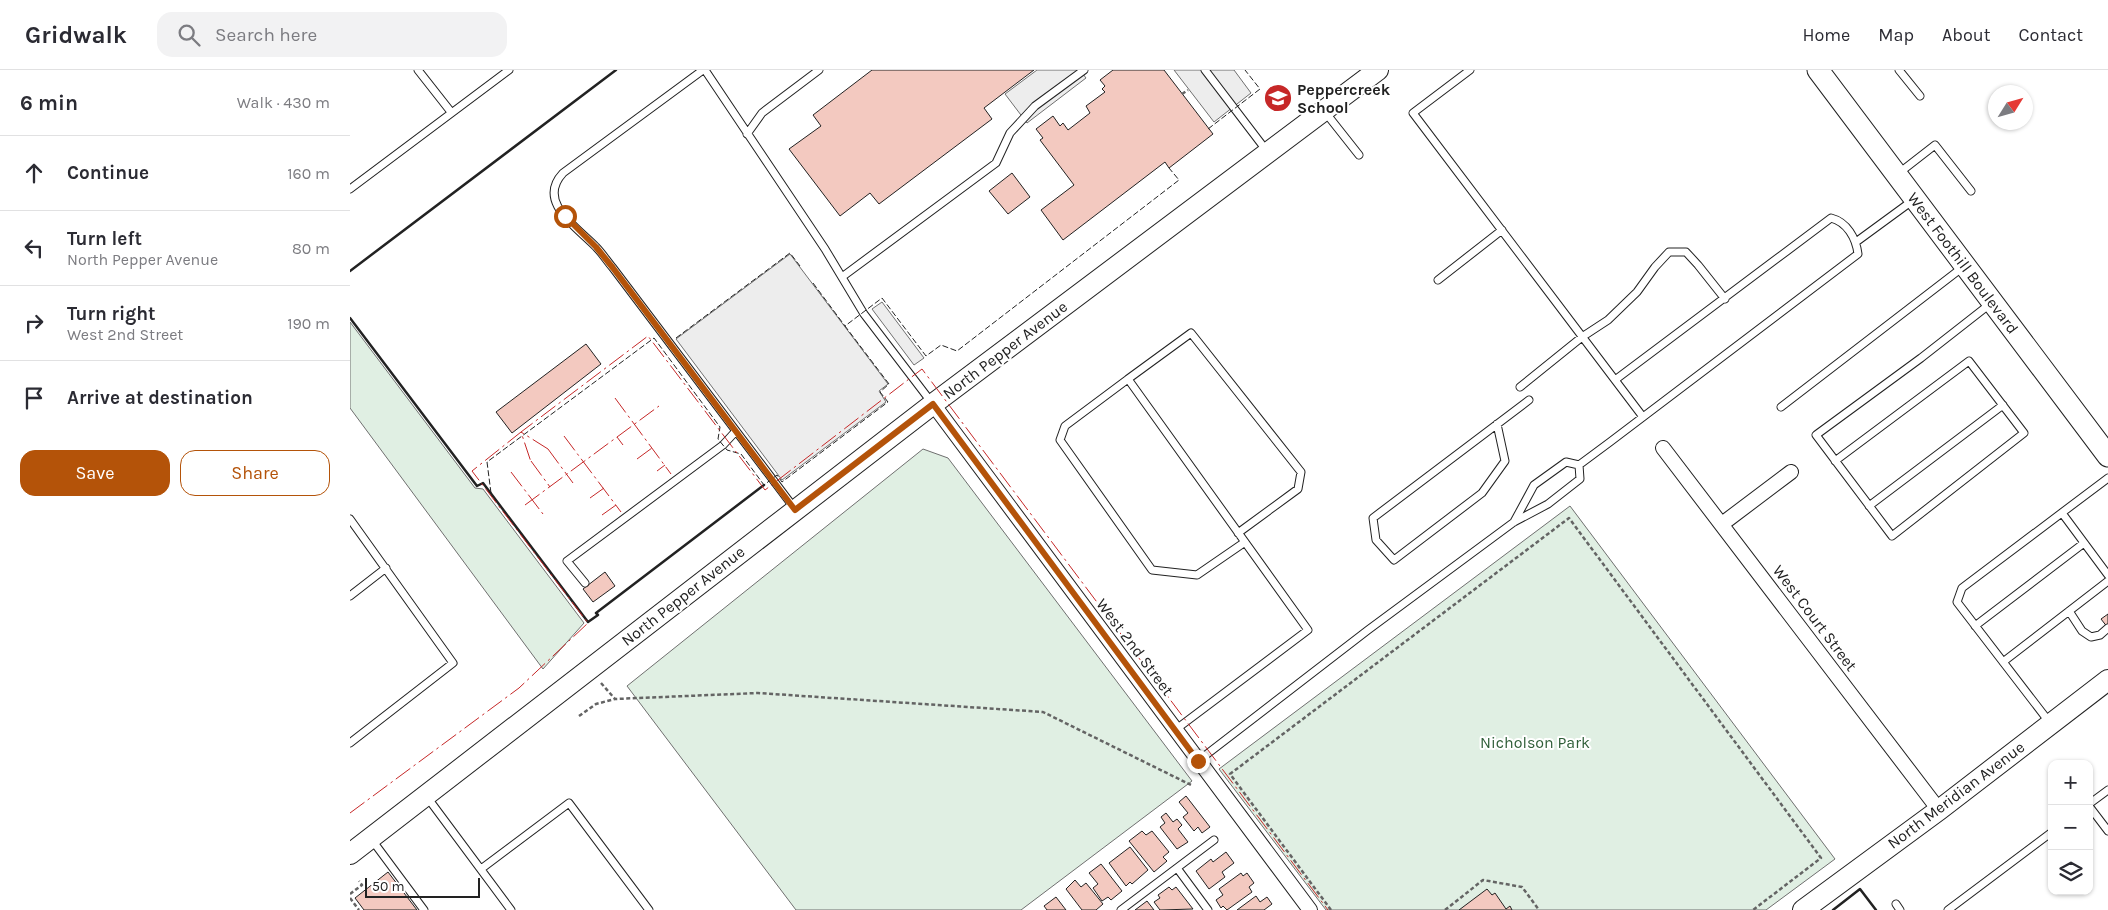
<!DOCTYPE html>
<meta charset="utf-8">
<style>
:root{--surface:#fff;--page:#f2f2f3;--text:#2b2b33;--muted:#7c7c81;--line:#e1e1e2;--accent:#b45309}
body{margin:0;font-family:Karla,sans-serif;background:var(--page);color:var(--text)}
.controls{position:absolute;right:15px;bottom:15px;display:grid;overflow:hidden;border-radius:10px;box-shadow:0 1px 4px #0004}
.controls button{width:45px;height:45px;display:grid;place-items:center;padding:0;border:0;border-bottom:1px solid var(--line);background:var(--surface);color:var(--text);font:25px sans-serif}
.compass{position:absolute;left:1638px;top:15px;width:45px;height:45px;border-radius:50%;background:var(--surface);box-shadow:0 1px 4px #0004;rotate:53deg}
.scale{position:absolute;left:15px;bottom:12px;width:115px;box-sizing:border-box;padding-left:5px;border:2px solid #222;border-top:0;font-size:14px;line-height:18px;white-space:nowrap;color:#222;-webkit-text-stroke:4px #fff;paint-order:stroke}
.stop{position:absolute;width:15px;height:15px;margin:-11px;border:4px solid #b45309;border-radius:50%;background:#fff}
.stop.end{background:#b45309;border-color:#fff;box-shadow:0 1px 5px #0008}
.list{margin:0;padding:0;list-style:none}
h2{display:flex;justify-content:space-between;align-items:center;height:65px;margin:0;padding:0 20px;font-size:21px}
h2 small{font-size:16px;font-weight:400;color:var(--muted)}
.list li{display:grid;grid-template-columns:32px 1fr auto;gap:15px;align-items:center;box-sizing:border-box;height:75px;padding:0 20px;border-top:1px solid var(--line)}
.list b{display:block;font-size:19px;white-space:nowrap}
.list p{margin:0;font-size:16px;white-space:nowrap;color:var(--muted)}
.list em{font-size:16px;font-style:normal;color:var(--muted)}
.actions{display:flex;gap:10px;padding:15px 20px}
.actions a{flex:1;padding:11px 0;border:1px solid var(--accent);border-radius:15px;text-align:center;font-size:18px;color:var(--accent)}
.actions .main{background:var(--accent);color:#fff}
.icon{flex:none;width:28px;height:28px;fill:none;stroke:currentColor;stroke-width:2;stroke-linecap:round;stroke-linejoin:round}
.map{position:relative;flex:none;width:1758px;height:840px;overflow:hidden}
header{display:flex;align-items:center;gap:30px;box-sizing:border-box;height:70px;padding:0 25px;background:var(--surface);border-bottom:1px solid var(--line)}
header strong{font-size:24px}
nav{display:flex;gap:28px;margin-inline-start:auto;font-size:18px}
.search{width:350px;height:45px;background:var(--page);display:flex;align-items:center;gap:12px;box-sizing:border-box;padding:0 18px;border-radius:15px;color:var(--muted);font-size:19px}
main{display:flex}
aside{flex:1;background:var(--surface)}
.map>svg:first-child{display:block}
</style>
<header>
<strong>Gridwalk</strong>
<div class="search"><svg class="icon" aria-label="search" viewBox="0 0 24 24"><circle cx="10" cy="10" r="6"/><path d="M15 15l6 6"/></svg>Search here</div>
<nav><a>Home</a><a>Map</a><a>About</a><a>Contact</a></nav>
</header>
<main>
<aside>
<h2>6 min<small>Walk · 430 m</small></h2>
<ul class="list">
<li><svg class="icon" aria-label="ahead" viewBox="0 0 24 24"><path d="M12 20V5M6 11l6-6 6 6"/></svg><div><b>Continue</b></div><em>160 m</em></li>
<li><svg class="icon" aria-label="left" viewBox="0 0 24 24"><path d="M17 20v-9H6M10 6l-5 5 5 5"/></svg><div><b>Turn left</b><p>North Pepper Avenue</p></div><em>80 m</em></li>
<li><svg class="icon" aria-label="right" viewBox="0 0 24 24"><path d="M7 20v-9h11M14 6l5 5-5 5"/></svg><div><b>Turn right</b><p>West 2nd Street</p></div><em>190 m</em></li>
<li><svg class="icon" aria-label="arrive" viewBox="0 0 24 24"><path d="M6 21V4h12l-3 4 3 4H6"/></svg><div><b>Arrive at destination</b></div></li>
</ul>
<div class="actions"><a class="main">Save</a><a>Share</a></div>
</aside>
<div class="map">
<svg width="1758" height="840" viewBox="0 0 1758 840">
<rect width="100%" height="100%" fill="#fff"/>
<path fill="#e0efe3" stroke="#6f6f6f" d="M0 252 125 418 133 419 234 553 193 599 0 338Z
M573 379 598 388 842 711 671 840H446L277 616Z
M1220 436 1485 789 1416 840H976L869 699Z"/>
<path fill="#ededed" stroke="#6f6f6f" d="M687 0H730L736 8 677 53 655 24Z
M824 0H884L901 23 864 52Z
M440 184 538 314 529 321 536 332 432 410 326 269Z
M532 232 574 288 564 295 522 239Z"/>
<path fill="#f3c9c0" stroke="#222" d="M522 0H684L634 38 642 49 529 134 520 123 490 146 439 79 471 56 463 45Z
M763 0H814L863 64 819 98 815 92 713 170 691 140 724 115 690 70 693 68 686 59 703 46 710 56 713 53 718 60 740 43 736 36 755 22 752 19 755 16 750 10Z
M662 103 680 127 658 144 639 121Z
M236 274 251 294 162 363 146 342Z
M255 502 265 516 243 532 233 519Z
M1758 544V558L1751 549Z
M836 726 860 757 852 763 848 757 844 761 833 747 838 743 829 732Z
M816 743 823 752 827 749 832 755 828 759 838 772 827 779 810 757 815 753 811 747Z
M792 761 796 765 802 761 819 782 813 787 817 791 804 802 779 771Z
M780 777 798 800 782 814 780 812 776 816 759 793Z
M876 782 884 793 872 802 875 807 859 819 846 801 861 789 863 792Z
M751 794 772 821 761 830 758 827 752 831 743 818 748 814 739 803Z
M38 802 67 840H14L5 828Z
M891 803 893 806 897 803 904 813 899 817 902 822 877 840 873 836 871 838 866 830 873 825 869 819Z
M725 810 731 817 736 813 753 834 746 840H732L716 819Z
M819 817 822 820 826 817 843 839 810 840 804 832 810 828 808 825Z
M1137 819 1142 825 1145 823 1156 839 1160 836 1162 840H1109Z
M906 826 910 832 917 827 922 834 914 840H887Z
M706 827 716 840H697L694 836Z
M797 831 804 840H785Z"/>
<g fill="none" stroke-linecap="round" stroke-linejoin="round">
<defs>
<path id="lane" d="M68 0 101 42
M353 0 213 103C186 132 227 157 246 177 252 183 257 191 263 198L445 439
M355 0 475 179 514 244 582 333
M855 0 916 80
M1120 0 1063 43 1265 310
M1549 0 1570 26
M975 42 1009 85
M397 64 412 43 469 0
M1549 103 1585 75 1621 121
M0 119 159 0
M1506 172 1562 131
M492 207 646 93 660 63 685 36 734 0
M1088 210 1152 160
M778 309 715 356 710 370 802 500 847 505 895 472
M1170 317 1232 267 1258 250 1287 222 1305 197 1319 182H1336L1348 195 1375 229
M1431 337 1613 197
M1147 354 1155 391 1132 423 1044 490 1026 470 1023 448 1179 330
M1485 391 1619 291 1674 363 1542 466 1466 365 1571 288 1640 234
M1229 395 1260 372 1508 184C1506 168 1497 152 1481 148L1265 310 1293 347
M1519 436 1653 335
M1712 443 1758 505
M0 449 103 593 0 673
M235 513 217 491 373 375 386 361
M0 526 36 498
M1719 541 1732 561 1741 567 1750 565 1758 558
M1625 556 1734 473
M1653 592 1758 511
M1700 653 1607 532 1612 518 1758 408
M825 660 958 560 778 309 841 263 951 402 948 419 888 463
M848 691 1018 560 1164 452 1198 434 1230 409 1229 395 1216 392 1184 415 1164 452
M77 727 161 840
M1739 734 1758 720
M1739 736 1758 761
M22 770 74 840
M827 798 858 840
M131 799 219 733 299 840
M1546 834 1550 840
M771 840 864 770
M1598 840 1702 762"/>
<path id="street" d="M583 334 960 840
M1313 378 1589 740
M1372 454 1441 402"/>
<path id="secondary" d="M0 784 583 334 1028 0
M1453 840 1589 740 1758 610"/>
<path id="primary" d="M1468 0 1758 386"/>
</defs>
<use href="#lane" stroke="#222" stroke-width="9"/>
<use href="#street" stroke="#222" stroke-width="16"/>
<use href="#secondary" stroke="#222" stroke-width="22"/>
<use href="#primary" stroke="#222" stroke-width="23"/>
<path stroke="#646464" stroke-width="2.5" stroke-dasharray="4 2.5" stroke-linecap="butt" d="M832 24 838 20
M251 613 265 629 408 623 693 642 843 716
M229 646 246 634 265 629
M0 824 12 815 9 811
M0 828 9 840
M981 840 880 704 1219 448 1471 788 1403 840
M1095 840 1133 810 1172 817 1189 840"/>
<use href="#lane" stroke="#fff" stroke-width="7"/>
<use href="#street" stroke="#fff" stroke-width="14"/>
<use href="#secondary" stroke="#fff" stroke-width="20"/>
<use href="#primary" stroke="#fff" stroke-width="21"/>
<path stroke="#222" stroke-width="1" stroke-dasharray="6 2.5" stroke-linecap="butt" d="M858 59 910 19 895 0
M463 213 495 256
M326 268 440 183 450 196
M141 423 137 392 304 268 370 357 368 369 377 380 391 384 414 415 427 405 432 412 538 332 530 322 539 314 495 256 532 228 576 286 591 275 607 281 829 110 819 98"/>
<path stroke="#222" stroke-width="2.5" d="M0 201 266 0
M0 248 127 416 133 413 238 552 248 545 246 543 414 415
M1483 840 1510 819 1526 840"/>
<path stroke="#c62828" stroke-width="1" stroke-dasharray="18 4 2.5 4" stroke-linecap="butt" d="M265 328 321 404
M214 366 271 442
M267 367 273 375
M198 379 171 362 298 266 415 420 572 299 978 840
M198 379 223 413
M287 389 302 378
M181 391 200 417
M307 401 315 395
M161 402 193 444
M240 428 254 418
M175 435 309 336
M252 445 266 435
M0 743 169 618 238 553 122 401 171 362 181 392"/>
</g>
<g fill="none" stroke-linecap="round" stroke-linejoin="round">
<path stroke="#b45309" stroke-width="6" d="M215 146 246 177 263 198 445 440 583 334 848 691"/>
</g>
<defs>
<symbol id="school-disc" viewBox="-11 -11 22 22"><circle r="9.5" fill="#c62828" stroke="#fff"/><path d="M0-5L7-2L0 1L-7-2ZM-4 1L0 2.5L4 1V4Q0 6-4 4Z" fill="#fff"/></symbol>
</defs>
<g fill-rule="evenodd">
<use href="#school-disc" x="912" y="12" width="32" height="32"/>
</g>
<g text-anchor="middle" dominant-baseline="central" stroke-width="4" stroke-linejoin="round" paint-order="stroke">
<g font-size="16" font-weight="bold" fill="#222" stroke="#fff" text-anchor="start">
<text x="947" y="19">Peppercreek<tspan x="947" dy="18">School</tspan></text>
</g>
<g font-size="16" fill="#222" stroke="#fff">
<text transform="translate(1613 193) rotate(53)">West Foothill Boulevard</text>
<text transform="translate(655 280) rotate(-37)">North Pepper Avenue</text>
<text transform="translate(333 526) rotate(-38)">North Pepper Avenue</text>
<text transform="translate(1465 548) rotate(53)">West Court Street</text>
<text transform="translate(785 577) rotate(53)">West 2nd Street</text>
<text transform="translate(1606 725) rotate(-37)">North Meridian Avenue</text>
</g>
<g font-size="16" fill="#2f5e38" stroke="#fff">
<text x="1185" y="672">Nicholson Park</text>
</g>
</g>
</svg>
<div class="controls">
<button>+</button>
<button>−</button>
<button><svg class="icon" aria-label="layers" viewBox="0 0 24 24"><path d="M12 4l9 5-9 5-9-5zM3 14l9 5 9-5"/></svg></button>
</div>
<svg class="compass" viewBox="-18 -18 36 36"><path d="M0-13l5 13h-10z" fill="#e53935"/><path d="M0 13l5-13h-10z" fill="#7c7c81"/></svg>
<div class="scale">50 m</div>
<div class="stop" style="left:215px;top:146px"></div>
<div class="stop end" style="left:848px;top:691px"></div>
</div>
</main>
